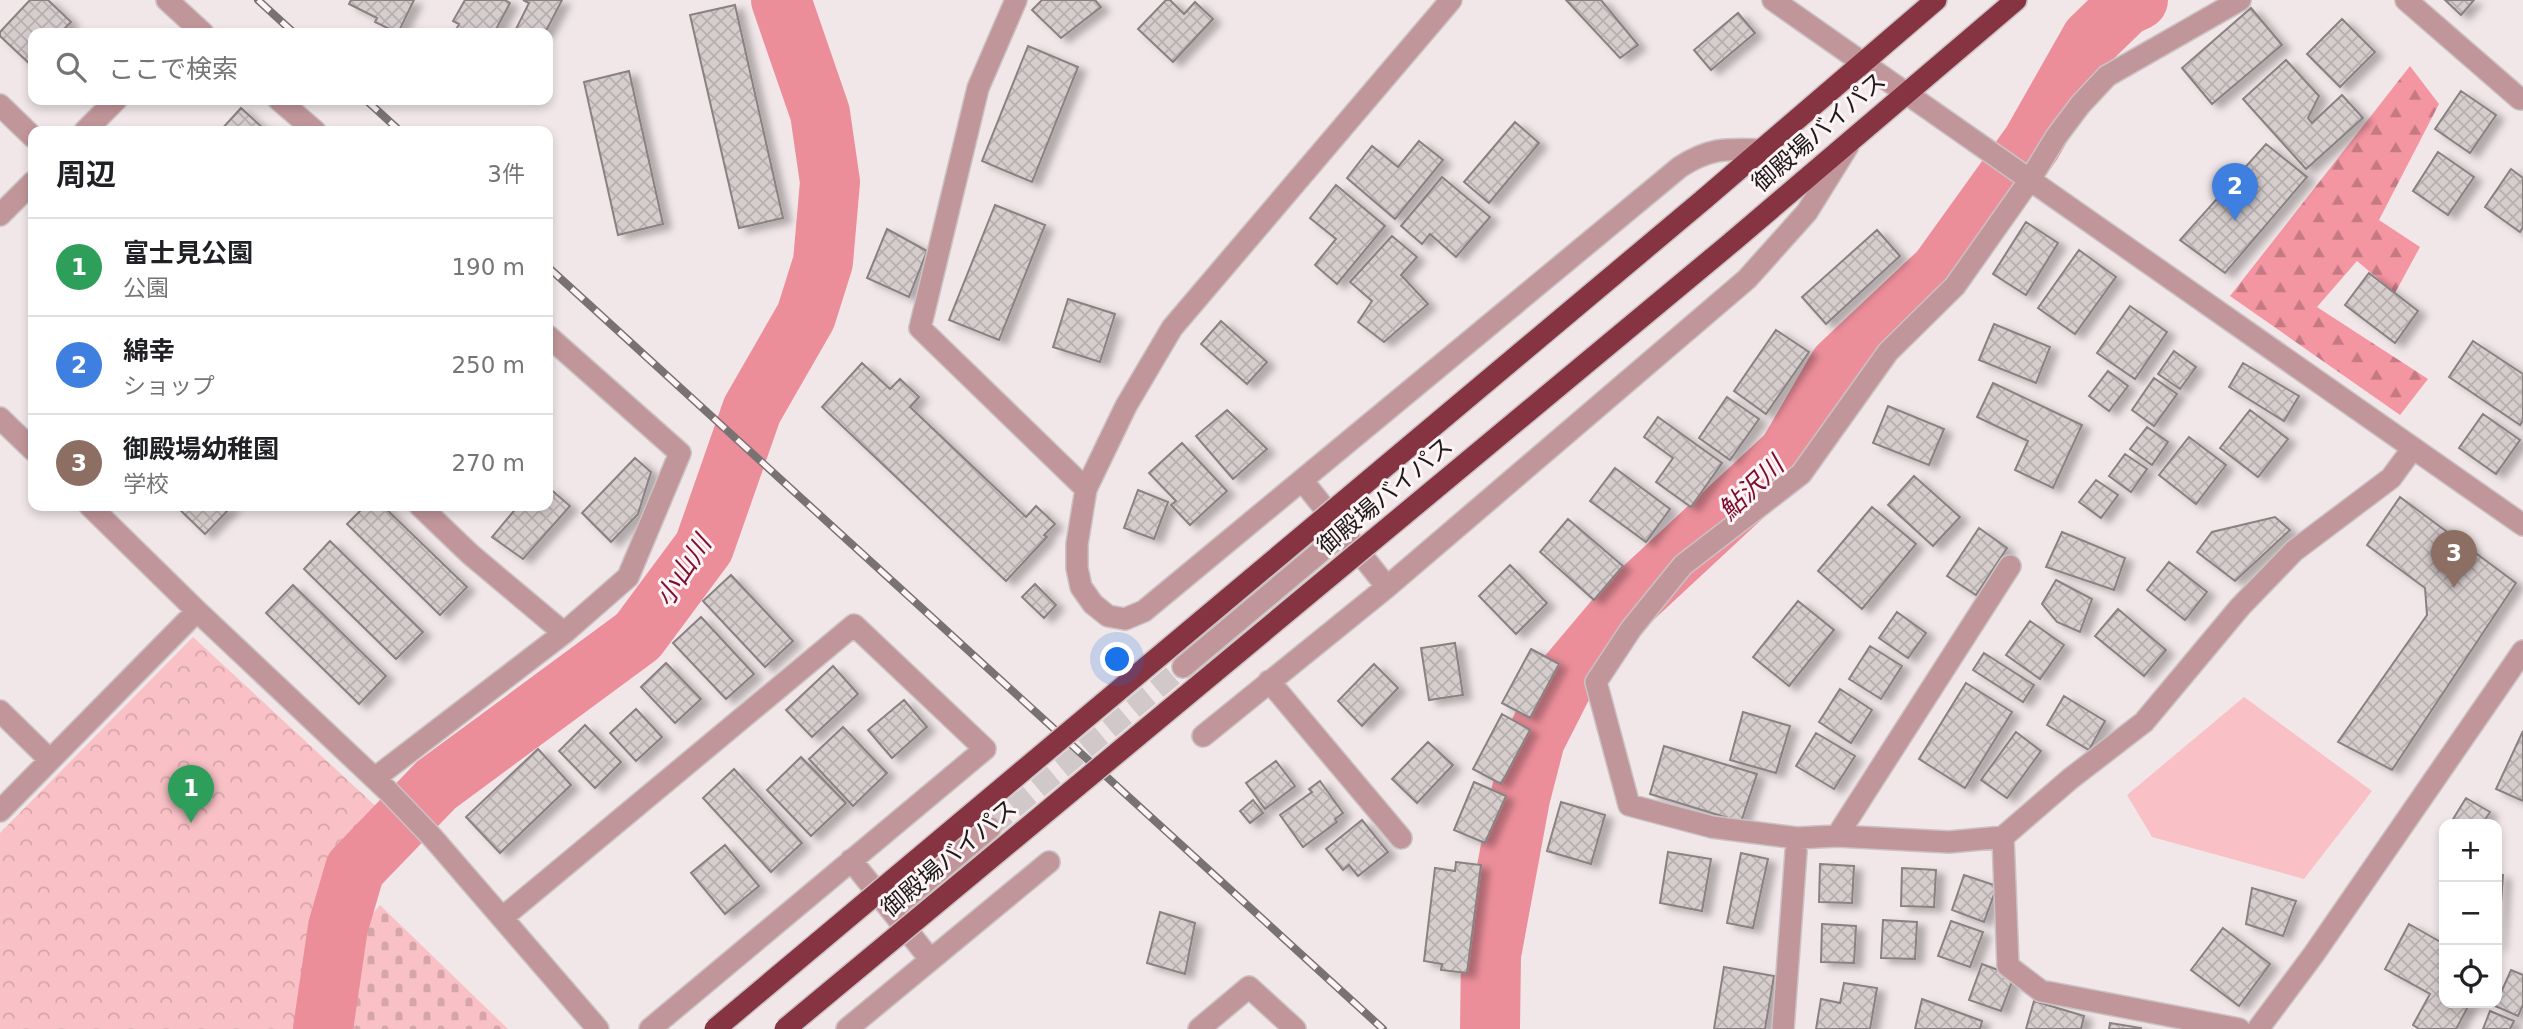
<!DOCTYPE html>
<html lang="ja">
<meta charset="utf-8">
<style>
:root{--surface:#fff;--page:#f2f2f2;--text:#202124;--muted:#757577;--line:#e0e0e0;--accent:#b45309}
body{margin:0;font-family:"DejaVu Sans","Noto Sans JP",sans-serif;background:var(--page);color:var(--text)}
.controls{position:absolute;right:21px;bottom:21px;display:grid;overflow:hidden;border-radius:14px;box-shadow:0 4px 10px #0003}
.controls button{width:63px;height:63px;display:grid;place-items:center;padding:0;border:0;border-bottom:2px solid var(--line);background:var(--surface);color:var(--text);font:35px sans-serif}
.you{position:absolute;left:1118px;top:660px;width:24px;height:24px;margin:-18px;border:5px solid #fff;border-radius:50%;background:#1a73e8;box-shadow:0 0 0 10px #1a73e833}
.badge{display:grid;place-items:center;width:46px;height:46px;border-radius:50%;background:var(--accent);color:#fff;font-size:23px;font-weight:700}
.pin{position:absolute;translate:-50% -58px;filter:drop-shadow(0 2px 4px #0008)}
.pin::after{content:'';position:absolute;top:37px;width:24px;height:21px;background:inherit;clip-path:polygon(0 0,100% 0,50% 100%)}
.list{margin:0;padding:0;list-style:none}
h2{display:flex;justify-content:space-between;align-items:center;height:91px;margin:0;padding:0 28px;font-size:30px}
h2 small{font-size:23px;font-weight:400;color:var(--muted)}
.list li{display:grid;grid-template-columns:46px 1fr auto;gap:21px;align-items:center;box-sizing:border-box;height:98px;padding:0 28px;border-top:2px solid var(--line)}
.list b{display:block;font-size:26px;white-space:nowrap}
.list p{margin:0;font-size:23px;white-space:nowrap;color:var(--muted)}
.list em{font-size:23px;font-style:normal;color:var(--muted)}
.icon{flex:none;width:38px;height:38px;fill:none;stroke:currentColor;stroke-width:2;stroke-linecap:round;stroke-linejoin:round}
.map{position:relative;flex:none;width:2523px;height:1029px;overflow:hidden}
.search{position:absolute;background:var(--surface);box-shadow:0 4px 10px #0003;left:28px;top:28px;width:525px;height:77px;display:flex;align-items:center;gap:18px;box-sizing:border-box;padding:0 24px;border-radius:14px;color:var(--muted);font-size:26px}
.panel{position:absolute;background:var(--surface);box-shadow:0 4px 10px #0003;left:28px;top:126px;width:525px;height:385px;border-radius:14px}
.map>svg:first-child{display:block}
</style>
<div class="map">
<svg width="2523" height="1029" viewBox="0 0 2523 1029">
<defs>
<pattern id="forest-firs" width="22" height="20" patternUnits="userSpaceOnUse" patternTransform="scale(1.75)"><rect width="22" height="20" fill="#f496a2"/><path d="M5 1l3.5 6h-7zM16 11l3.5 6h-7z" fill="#c57a83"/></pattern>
<pattern id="cemetery-stones" width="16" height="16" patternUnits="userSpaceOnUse" patternTransform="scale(1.75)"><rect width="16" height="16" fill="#f9c1c6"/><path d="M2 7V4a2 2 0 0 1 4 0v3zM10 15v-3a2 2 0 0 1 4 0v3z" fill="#d5a5aa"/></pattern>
<pattern id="park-crowns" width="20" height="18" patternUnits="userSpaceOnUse" patternTransform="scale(1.75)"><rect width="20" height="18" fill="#f9c1c6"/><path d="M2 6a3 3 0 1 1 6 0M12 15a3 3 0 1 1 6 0" fill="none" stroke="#d5a5aa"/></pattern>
<pattern id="building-cross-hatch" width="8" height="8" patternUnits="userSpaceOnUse" patternTransform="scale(1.75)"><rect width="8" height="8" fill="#d6cdcd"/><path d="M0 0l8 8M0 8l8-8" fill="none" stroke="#b7afaf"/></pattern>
<filter id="shadow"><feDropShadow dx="8" dy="4.5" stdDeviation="3.5" flood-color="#0004"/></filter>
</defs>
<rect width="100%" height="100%" fill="#f1e7e8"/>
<path fill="url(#forest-firs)" d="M2410 66 2439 104 2379 220 2420 247 2395 293 2357 261 2317 307 2428 379 2400 415 2230 296Z"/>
<path fill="url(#cemetery-stones)" d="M380 905 508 1029H349L352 938Z"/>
<path fill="url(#park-crowns)" d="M193 637 382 812 329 868 312 926 297 1029H0V833Z"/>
<path fill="#f9c1c6" d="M2244 697 2372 791 2304 879 2152 837 2127 795Z"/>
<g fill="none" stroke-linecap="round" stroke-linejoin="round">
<path stroke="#ec8e9a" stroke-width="60" d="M323 1029 338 927 355 869 436 785 638 636 704 547 752 410 806 316 823 262 830 182 820 113 781 0
M1490 1029 1491 955 1520 798 1535 740 1568 675 1632 599 1788 454 1839 366 1940 271 2032 143 2091 39 2125 6 2138 0"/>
</g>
<path fill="url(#building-cross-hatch)" stroke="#8a8182" stroke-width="2" filter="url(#shadow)" d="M30 0H48L71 22 60 33H33V63L31 65 0 36V32Z
M351 0H414L398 33 375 22 377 18 349 4Z
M465 0H505L510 3 494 33H462L456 30 459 24 453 21Z
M523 0H562L545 33H514L529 3Z
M1042 0H1095L1101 7 1061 38 1032 10Z
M1166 0H1170L1184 14 1195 2 1213 19 1173 62 1138 29Z
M1566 0H1601L1638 45 1620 58Z
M2445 0H2474L2461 15Z
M735 5 783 218 739 228 690 15Z
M2251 8 2282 45 2212 104 2182 68Z
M1738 13 1755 33 1711 70 1694 50Z
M2342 19 2375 52 2340 87 2307 54Z
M1028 46 1078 67 1032 182 982 161Z
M2286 60 2319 96 2308 118 2312 123 2342 95 2363 118 2306 169 2243 99Z
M629 71 663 224 618 235 584 82Z
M2461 91 2496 115 2470 153 2435 129Z
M241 108 266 131H220Z
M1515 122 1539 143 1489 203 1464 182Z
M1419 141 1443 160 1395 219 1347 178 1372 146 1398 167Z
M2266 144 2307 177 2225 273 2180 240Z
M2438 152 2474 177 2448 215 2413 191Z
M2511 169 2523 178V227L2520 232 2485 207Z
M1442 177 1490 217 1456 257 1430 234 1422 244 1401 226Z
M1336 185 1385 226 1337 284 1315 265 1336 239 1310 218Z
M995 205 1045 225 999 340 949 320Z
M2026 222 2058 243 2026 295 1993 274Z
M887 229 927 251 909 297 867 278Z
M1877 230 1900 256 1826 324 1802 297Z
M1392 236 1417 257 1401 275 1428 304 1384 342 1358 322 1372 301 1350 282Z
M2079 250 2116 277 2075 334 2038 308Z
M2369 273 2418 311 2395 343 2345 305Z
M1068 299 1115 314 1100 362 1053 347Z
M2130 306 2167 332 2135 379 2097 353Z
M1221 321 1267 362 1247 384 1201 344Z
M1994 324 2050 347 2036 383 1979 360Z
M1776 330 1809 352 1766 414 1734 391Z
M2473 341 2523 374V420L2520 425 2449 377Z
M2174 351 2196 367 2180 389 2158 374Z
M862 363 890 389 900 379 919 397 910 407 1026 517 1036 506 1055 524 1044 535 1047 537 1006 581 822 407Z
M2243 363 2299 396 2284 421 2229 387Z
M2108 371 2128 386 2109 411 2089 396Z
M2154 378 2177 394 2154 426 2132 410Z
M1993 383 2082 425 2053 488 2015 470 2028 441 1977 417Z
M1727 397 1759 419 1730 460 1699 438Z
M1888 406 1944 429 1929 465 1873 443Z
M1227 410 1267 449 1233 479 1196 436Z
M2250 410 2288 439 2258 477 2220 448Z
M2483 414 2520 440 2496 474 2459 448Z
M1658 417 1722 463 1691 507 1656 482 1673 458 1644 437Z
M2147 427 2168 442 2152 465 2130 449Z
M2189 437 2226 465 2196 504 2159 475Z
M1182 443 1227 491 1190 525 1171 505 1176 501 1149 473Z
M2125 454 2147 469 2131 492 2109 476Z
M635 458 651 472 638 514 611 542 582 513Z
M1615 468 1670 509 1646 542 1590 501Z
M1914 476 1960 517 1933 546 1888 505Z
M2096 480 2118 495 2101 518 2079 502Z
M548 487 570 506 523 559 492 537 518 506H548Z
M1138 490 1168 502 1154 539 1124 528Z
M2400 497 2516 583 2392 770 2338 742 2427 615 2425 588 2367 545Z
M176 506H232L205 534Z
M365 506H383L467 587 440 615 347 524Z
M1872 507 1916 544 1862 609 1818 571Z
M2275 517 2290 530 2235 581 2197 552 2212 532Z
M1568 519 1623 566 1594 600 1540 552Z
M1979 528 2007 548 1976 595 1947 576Z
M2062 532 2125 558 2114 590 2046 567Z
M330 541 423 632 396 659 304 569Z
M2169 562 2207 592 2185 620 2147 590Z
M1510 565 1547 603 1516 634 1479 596Z
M731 575 793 641 765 667 703 601Z
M2056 580 2092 599 2080 632 2057 622 2042 604Z
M1035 584 1056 605 1044 618 1022 597Z
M293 585 386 676 359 704 266 613Z
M1798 601 1834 630 1789 686 1753 657Z
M2118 609 2166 650 2144 676 2095 636Z
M1897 612 1926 633 1908 658 1879 638Z
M701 617 754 674 726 699 673 643Z
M2030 621 2064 645 2040 679 2006 655Z
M1455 643 1463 695 1429 700 1421 648Z
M1870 646 1902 666 1881 699 1849 679Z
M1531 649 1559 664 1530 718 1502 703Z
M1984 653 2034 685 2023 702 1973 670Z
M666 663 701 699 675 723 641 687Z
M1374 664 1398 688 1362 726 1338 701Z
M833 666 858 694 812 737 786 710Z
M1966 683 2012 712 1965 788 1919 759Z
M1840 689 1872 710 1851 743 1819 722Z
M2064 696 2105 721 2089 750 2047 725Z
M904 700 927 727 892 758 868 730Z
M636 709 662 737 636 761 610 733Z
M1743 712 1790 726 1776 773 1730 760Z
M1502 714 1530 730 1501 784 1473 769Z
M585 725 621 762 595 788 559 751Z
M843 727 887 773 853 806 809 759Z
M2523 731V801L2496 789Z
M2016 732 2041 751 2007 798 1981 780Z
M1816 733 1855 756 1834 789 1796 766Z
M1428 742 1453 765 1417 803 1392 779Z
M1664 746 1757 774 1741 822 1650 794Z
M538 749 571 785 500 853 466 817Z
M801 757 846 803 811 836 767 790Z
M1276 761 1295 786 1265 809 1246 783Z
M734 769 802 843 771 872 703 798Z
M1320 781 1343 813 1335 819 1337 822 1303 847 1280 815 1312 792 1309 789Z
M1474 782 1506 796 1485 843 1454 830Z
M2466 798 2490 812 2482 824H2450Z
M1253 800 1263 813 1250 823 1240 811Z
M1561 802 1605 815 1591 864 1547 851Z
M1362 820 1388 852 1358 876 1349 865 1343 870 1326 849Z
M725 845 759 886 725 914 691 873Z
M1668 852 1711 859 1702 911 1660 903Z
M1741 853 1768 859 1753 928 1727 923Z
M1456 862 1481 865 1467 973 1441 970 1442 964 1424 961 1435 868 1455 871Z
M1820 864 1854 866 1852 903 1819 902Z
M1902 868 1936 870 1934 907 1901 906Z
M2497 874 2503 875 2498 946H2497Z
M1964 875 1997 886 1984 922 1952 910Z
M2252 888 2296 901 2283 936 2246 924Z
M1160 912 1195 923 1185 974 1147 963Z
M1883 920 1917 922 1915 959 1881 958Z
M1951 921 1983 932 1970 967 1938 956Z
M1822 924 1856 926 1854 963 1821 962Z
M2409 924 2444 944V1003H2470L2456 1029H2419L2413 1025 2430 994 2385 969Z
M2223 928 2270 964 2239 1006 2191 970Z
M1982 964 2014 976 2001 1011 1969 1000Z
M1724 967 1774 976 1765 1029H1714Z
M2511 970 2523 975V1005L2518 1016 2495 1006Z
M1844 983 1877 988 1870 1029H1816L1821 999 1840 1003Z
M1922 999 1982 1021 1980 1029H1915Z
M2034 1001 2084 1016 2081 1029H2026Z
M2490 1011 2514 1021 2510 1029H2483Z
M2110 1023 2141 1028V1029H2109Z"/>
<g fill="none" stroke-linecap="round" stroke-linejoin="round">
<path stroke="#d1c8c9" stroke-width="21" stroke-dasharray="21 10" stroke-linecap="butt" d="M990 828 1183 667"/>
<defs>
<path id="minor" d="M167 0 203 33
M1016 0 978 88 920 328 1086 489
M1451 0 1172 328 1126 406 1086 489 1077 544V568L1081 587 1093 604 1108 616 1125 619 1144 611 1680 167C1711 147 1727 149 1762 150
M1773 0 2523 525
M2240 0 2107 76 2080 105 2056 137 2029 181 1955 286 1888 352 1801 474 1683 565 1631 629 1596 682 1629 805 1712 827 1797 838 1837 836 1949 842 2003 837 2070 779 2144 722 2240 607 2294 551 2391 478 2413 448
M2406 0 2520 99
M279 100 315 131
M0 105 33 137
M85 131 116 100
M0 215 33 182
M0 418 33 450
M90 506 197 611 387 790 433 838 598 1029
M420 506 470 554 564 633
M1387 587 1747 279 1807 212 1848 146
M1183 667 1344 532
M1269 681 1401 838
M0 711 50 760
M1203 736 1387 587 1302 480
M375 778 564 633 628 577 680 453 548 336
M0 811 197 611
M1837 836 2010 566
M2003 837 2008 966 2041 991 2239 1029
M851 860 930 959
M892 910 990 828
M502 918 854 625 985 749 650 1029
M847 1029 1049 862
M1199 1029 1249 987 1295 1029
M1783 1029 1797 838
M2258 1029 2314 954 2523 651"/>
<path id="highway" d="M1703 200 1936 0
M1732 242 2016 0"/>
</defs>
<use href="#minor" stroke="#cbc2c3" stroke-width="24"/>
<use href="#highway" stroke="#cbc2c3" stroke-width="24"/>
<use href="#minor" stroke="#c1969a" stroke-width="21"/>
<use href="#highway" stroke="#863342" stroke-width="21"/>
<defs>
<path id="rail" d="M258 0 294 33
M366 100 400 131
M548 267 1383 1029"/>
</defs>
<use href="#rail" stroke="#787273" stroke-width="8"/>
<use href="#rail" stroke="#fef4f5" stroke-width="5" stroke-dasharray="16" stroke-linecap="butt"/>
<defs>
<path id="highway-bridge" d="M715 1029 1703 200
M785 1029 1732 242"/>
</defs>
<use href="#highway-bridge" stroke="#cbc2c3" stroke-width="24" stroke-linecap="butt"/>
<use href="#highway-bridge" stroke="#863342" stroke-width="21"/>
</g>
<g text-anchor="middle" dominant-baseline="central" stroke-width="6" stroke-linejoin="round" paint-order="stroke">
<g font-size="24" fill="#1e1a1b" stroke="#fef4f5">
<text transform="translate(1819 132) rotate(-41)">御殿場バイパス</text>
<text transform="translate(1385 496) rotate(-40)">御殿場バイパス</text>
<text transform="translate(949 858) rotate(-40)">御殿場バイパス</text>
</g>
<g font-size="26" font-style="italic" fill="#7e0c2e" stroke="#fef4f5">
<text transform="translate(1751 488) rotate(-44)">鮎沢川</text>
<text transform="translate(683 571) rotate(-57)">小山川</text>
</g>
</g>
</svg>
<div class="controls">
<button>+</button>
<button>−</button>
<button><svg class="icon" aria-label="locate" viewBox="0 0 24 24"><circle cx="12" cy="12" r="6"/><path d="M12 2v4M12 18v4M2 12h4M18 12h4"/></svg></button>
</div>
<div class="you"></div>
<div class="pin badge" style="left:191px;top:823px;background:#2e9e5b">1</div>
<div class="pin badge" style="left:2235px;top:221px;background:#3f7fe0">2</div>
<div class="pin badge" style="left:2454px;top:588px;background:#8d6e63">3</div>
<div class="search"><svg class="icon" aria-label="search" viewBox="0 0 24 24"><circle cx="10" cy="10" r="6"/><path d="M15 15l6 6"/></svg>ここで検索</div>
<section class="panel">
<h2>周辺<small>3件</small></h2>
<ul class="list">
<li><span class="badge" style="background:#2e9e5b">1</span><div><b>富士見公園</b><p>公園</p></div><em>190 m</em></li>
<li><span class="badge" style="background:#3f7fe0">2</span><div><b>綿幸</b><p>ショップ</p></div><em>250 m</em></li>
<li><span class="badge" style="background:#8d6e63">3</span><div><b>御殿場幼稚園</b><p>学校</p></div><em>270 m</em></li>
</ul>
</section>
</div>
